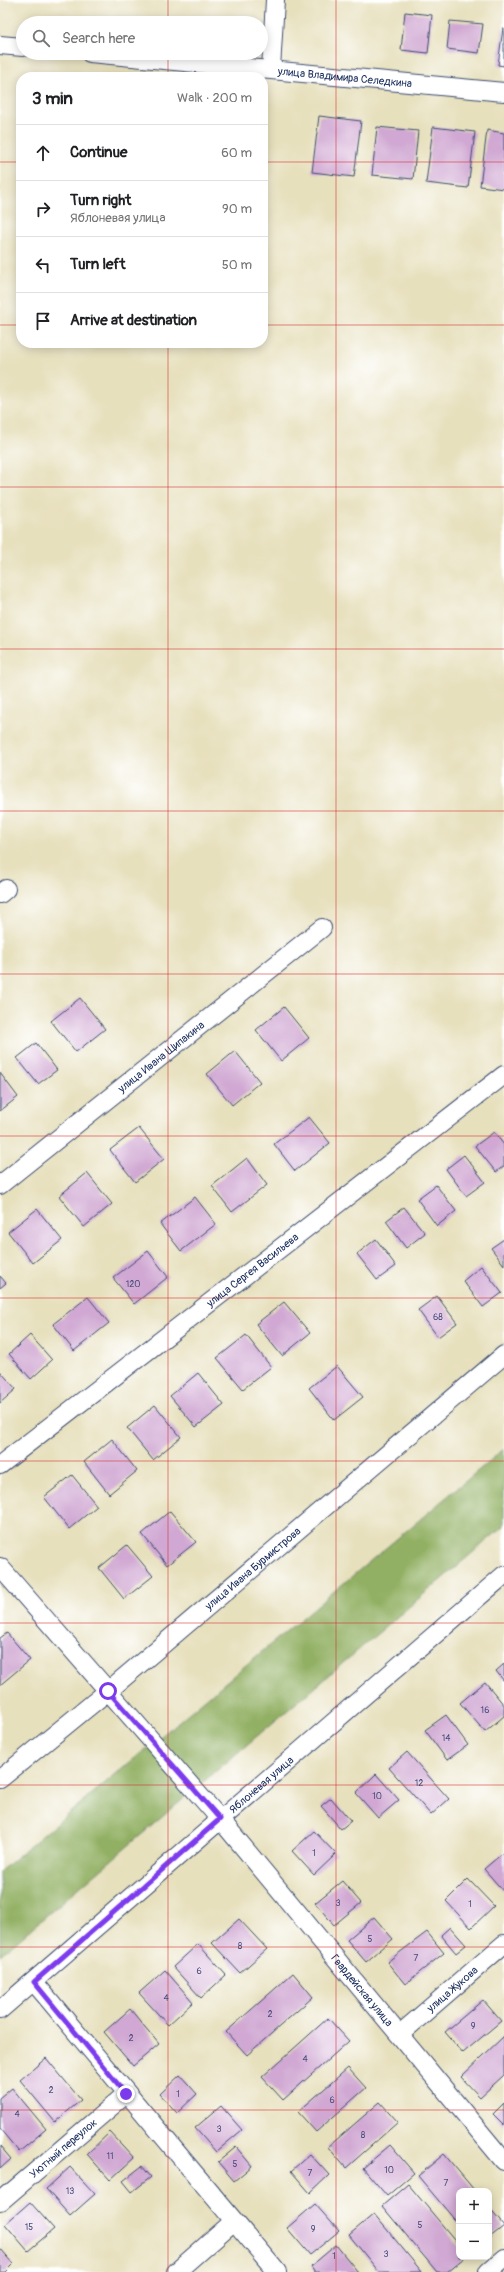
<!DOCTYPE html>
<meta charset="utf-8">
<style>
:root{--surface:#fff;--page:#f2f2f2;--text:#202124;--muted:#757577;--line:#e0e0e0}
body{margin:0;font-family:Pangolin,sans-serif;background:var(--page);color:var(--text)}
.controls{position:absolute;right:12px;bottom:12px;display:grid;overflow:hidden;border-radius:8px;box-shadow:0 2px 10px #0003}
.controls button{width:36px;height:36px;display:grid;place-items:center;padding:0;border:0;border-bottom:1px solid var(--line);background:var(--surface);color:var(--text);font:20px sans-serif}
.stop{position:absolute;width:12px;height:12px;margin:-9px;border:3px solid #7c3aed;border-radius:50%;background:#fff}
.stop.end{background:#7c3aed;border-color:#fff;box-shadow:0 1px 4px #0008}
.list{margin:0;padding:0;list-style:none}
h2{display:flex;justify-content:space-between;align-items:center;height:52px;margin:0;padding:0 16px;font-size:17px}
h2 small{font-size:13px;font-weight:400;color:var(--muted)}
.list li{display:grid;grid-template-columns:26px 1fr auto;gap:12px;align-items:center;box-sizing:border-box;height:56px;padding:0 16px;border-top:1px solid var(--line)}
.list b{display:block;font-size:15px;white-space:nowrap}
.list p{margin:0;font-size:13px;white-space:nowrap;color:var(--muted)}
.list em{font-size:13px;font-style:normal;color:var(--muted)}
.icon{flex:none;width:22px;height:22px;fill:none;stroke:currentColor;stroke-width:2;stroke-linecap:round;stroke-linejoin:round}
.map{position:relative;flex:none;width:504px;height:2272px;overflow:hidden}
.search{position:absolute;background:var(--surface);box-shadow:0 2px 10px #0003;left:16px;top:16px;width:252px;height:44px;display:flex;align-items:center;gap:10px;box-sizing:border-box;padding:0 14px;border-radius:22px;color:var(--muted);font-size:15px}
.panel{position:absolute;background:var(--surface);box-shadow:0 2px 10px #0003;left:16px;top:72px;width:252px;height:276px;border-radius:16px}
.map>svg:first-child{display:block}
</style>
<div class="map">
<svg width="504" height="2272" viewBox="0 0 504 2272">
<rect width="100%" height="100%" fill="#fff"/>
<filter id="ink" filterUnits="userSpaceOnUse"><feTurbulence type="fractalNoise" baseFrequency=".025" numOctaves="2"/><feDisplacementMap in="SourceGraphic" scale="8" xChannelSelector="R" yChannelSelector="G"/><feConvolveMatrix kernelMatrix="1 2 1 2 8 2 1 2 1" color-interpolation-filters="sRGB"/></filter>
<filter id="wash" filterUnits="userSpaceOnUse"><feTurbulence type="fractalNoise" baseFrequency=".012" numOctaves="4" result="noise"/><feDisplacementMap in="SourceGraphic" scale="16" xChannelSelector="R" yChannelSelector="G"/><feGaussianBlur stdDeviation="0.9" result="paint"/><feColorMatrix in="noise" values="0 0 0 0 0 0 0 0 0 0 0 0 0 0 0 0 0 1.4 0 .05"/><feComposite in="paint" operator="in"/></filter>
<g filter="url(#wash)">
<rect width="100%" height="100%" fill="#e7e0bd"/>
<path fill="#92b063" stroke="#567060" d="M504 1449V1526L0 1955V1871Z"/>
<g id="blocks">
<path fill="#d0a8d3" d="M405 12 432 15 428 53 401 50Z
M450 21 483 24 479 53 447 49Z
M503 28H504V66L498 65Z
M319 116 361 121 354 177 312 172Z
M377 127 418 131 413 179 372 175Z
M433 127 475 132 468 188 426 183Z
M487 130 504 133V189L480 186Z
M80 998 105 1029 76 1052 51 1021Z
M284 1007 309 1038 281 1061 256 1030Z
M36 1043 57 1070 38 1084 17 1058Z
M235 1051 260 1082 232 1105 207 1074Z
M0 1073 18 1097 0 1111Z
M309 1117 330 1143 295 1171 274 1144Z
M139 1128 164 1159 135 1182 110 1150Z
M494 1132 504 1145V1166L496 1172 475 1146Z
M464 1155 485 1182 466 1196 446 1169Z
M247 1158 267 1185 232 1212 212 1186Z
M87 1173 112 1204 84 1227 59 1196Z
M436 1185 456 1211 437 1226 417 1199Z
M195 1197 216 1224 181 1251 160 1224Z
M404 1207 425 1233 406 1248 386 1221Z
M37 1209 62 1240 33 1263 8 1232Z
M376 1239 396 1266 377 1280 357 1254Z
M504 1239V1265L491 1248Z
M148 1251 168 1277 134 1304 113 1278Z
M481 1266 502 1293 483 1307 463 1281Z
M0 1276 6 1283 0 1288Z
M437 1296 457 1323 438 1337 418 1310Z
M88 1297 109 1323 74 1351 53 1324Z
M284 1302 310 1333 282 1356 256 1324Z
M30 1335 52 1360 31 1379 9 1354Z
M246 1335 271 1367 243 1389 217 1358Z
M337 1366 363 1397 334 1420 309 1388Z
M0 1371 16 1389 0 1403Z
M198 1373 224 1405 196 1427 170 1396Z
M155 1405 181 1437 153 1460 127 1428Z
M112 1439 137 1471 109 1494 84 1462Z
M72 1475 97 1506 69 1529 44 1497Z
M170 1511 196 1542 167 1565 142 1534Z
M127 1545 153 1576 124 1599 99 1568Z
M7 1633 30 1660 0 1685V1638Z
M504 1664V1681L496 1671Z
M485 1682 504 1705V1716L485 1732 460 1703Z
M446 1715 468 1745 447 1760 425 1730Z
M407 1752 449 1799 431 1815 389 1768Z
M376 1774 399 1800 378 1818 356 1793Z
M331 1798 351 1821 341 1829 321 1806Z
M314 1831 336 1854 314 1875 292 1851Z
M504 1852V1892L484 1869Z
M468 1879 494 1906 471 1928 446 1901Z
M342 1881 361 1903 334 1925 315 1903Z
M374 1917 393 1939 366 1962 347 1940Z
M239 1919 267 1949 240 1973 212 1943Z
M450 1927 466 1945 456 1953 441 1935Z
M427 1932 444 1953 405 1984 387 1962Z
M198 1944 226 1975 201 1998 173 1967Z
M165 1970 193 2002 168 2025 139 1993Z
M293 1973 313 1997 247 2055 226 2032Z
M483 2000 501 2021 463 2053 445 2032Z
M130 2009 159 2044 133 2066 104 2032Z
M328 2018 349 2041 283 2100 262 2077Z
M504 2036V2075L480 2097 461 2077Z
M46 2058 81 2100 55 2122 20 2080Z
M348 2068 366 2088 316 2132 298 2112Z
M180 2075 197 2094 177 2113 160 2094Z
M12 2088 46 2129 19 2152 0 2129V2098Z
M380 2102 398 2122 346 2168 328 2147Z
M504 2103V2125L493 2114Z
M221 2106 242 2130 216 2152 195 2128Z
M110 2132 134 2158 110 2180 87 2154Z
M390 2145 414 2173 387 2196 363 2168Z
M0 2146 11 2159 0 2169Z
M236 2147 252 2166 234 2181 218 2162Z
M310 2154 329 2175 310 2193 291 2171Z
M444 2154 475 2191H459V2225L418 2176Z
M142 2166 151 2177 132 2192 123 2181Z
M70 2167 95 2194 70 2216 46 2189Z
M408 2184 459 2245V2257H465L447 2272H437L382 2206Z
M30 2202 54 2229 28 2251 5 2224Z
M315 2204 339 2231 310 2255 287 2228Z
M489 2208 504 2226 489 2238Z
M374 2214 422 2272H379L349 2235Z
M336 2245 358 2272H315L311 2266Z
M0 2249 13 2264 5 2272H0Z"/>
</g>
</g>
<g filter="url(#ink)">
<use href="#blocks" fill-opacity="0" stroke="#3a4a6c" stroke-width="1"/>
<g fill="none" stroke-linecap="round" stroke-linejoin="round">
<defs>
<g id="minor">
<path d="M0 45 23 47"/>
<path id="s1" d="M90 53 504 92"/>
<path d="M271 69 275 0"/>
<path d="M0 894 6 889"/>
<path id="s2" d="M0 1185 322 928"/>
<path id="s3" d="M0 1465 504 1075"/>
<path id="s4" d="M0 1567 220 1819 504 2161"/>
<path id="s5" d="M0 1779 108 1691 504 1355"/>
<path d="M34 1982 277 2272"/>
<path id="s6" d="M0 2010 504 1575"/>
<path id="s7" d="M400 2034 504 1944"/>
<path id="s8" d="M0 2202 126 2094"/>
<path d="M176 2272 234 2221"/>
<path d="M488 2272 504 2258"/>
</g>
</defs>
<use href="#minor" stroke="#3a4a6c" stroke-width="20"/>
<use href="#minor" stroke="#fff" stroke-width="18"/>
</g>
</g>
<g fill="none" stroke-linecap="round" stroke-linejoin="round" filter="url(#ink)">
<path stroke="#7c3aed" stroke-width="5" d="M108 1691 220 1819 34 1982 126 2094"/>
</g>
<path fill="none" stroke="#d62828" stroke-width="1" stroke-opacity="0.55" d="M168 0V23M336 0V2272M168 53V77M0 162H21M263 162H504M0 325H21M263 325H504M168 343V2272M0 487H504M0 649H504M0 811H504M0 974H504M0 1136H504M0 1298H504M0 1461H504M0 1623H504M0 1785H504M0 1947H504M0 2110H504"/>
<g text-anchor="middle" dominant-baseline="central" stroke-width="3" stroke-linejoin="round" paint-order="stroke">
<g font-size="9" fill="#484d7b">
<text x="133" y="1284">120</text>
<text x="438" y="1317">68</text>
<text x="485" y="1710">16</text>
<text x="446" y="1738">14</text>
<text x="419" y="1783">12</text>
<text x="377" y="1796">10</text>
<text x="314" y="1853">1</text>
<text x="338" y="1903">3</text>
<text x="470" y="1904">1</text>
<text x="370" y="1939">5</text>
<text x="240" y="1946">8</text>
<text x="416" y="1958">7</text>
<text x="199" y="1971">6</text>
<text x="166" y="1998">4</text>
<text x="270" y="2014">2</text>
<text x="473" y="2026">9</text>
<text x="131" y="2038">2</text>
<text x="305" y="2059">4</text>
<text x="51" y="2090">2</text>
<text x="178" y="2094">1</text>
<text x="332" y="2100">6</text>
<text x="17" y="2114">4</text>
<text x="219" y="2129">3</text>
<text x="363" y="2135">8</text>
<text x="110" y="2156">11</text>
<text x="235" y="2164">5</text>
<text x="389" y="2170">10</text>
<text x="310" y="2173">7</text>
<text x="446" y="2183">7</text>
<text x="70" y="2191">13</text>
<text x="420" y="2225">5</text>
<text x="29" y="2227">15</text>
<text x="313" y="2229">9</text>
<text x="386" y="2254">3</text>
<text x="334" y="2256">1</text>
</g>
<g font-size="11" fill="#1b2f5e" stroke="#fff">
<text stroke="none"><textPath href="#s1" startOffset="256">улица Владимира Селедкина</textPath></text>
<text stroke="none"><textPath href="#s2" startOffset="206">улица Ивана Щипакина</textPath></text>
<text stroke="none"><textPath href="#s3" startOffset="319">улица Сергея Васильева</textPath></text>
<text stroke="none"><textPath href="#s5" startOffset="329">улица Ивана Бурмистрова</textPath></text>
<text stroke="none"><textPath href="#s6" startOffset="345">Яблоневая улица</textPath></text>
<text stroke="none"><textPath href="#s4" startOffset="557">Гвардейская улица</textPath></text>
<text stroke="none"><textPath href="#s7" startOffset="69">улица Жукова</textPath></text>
<text stroke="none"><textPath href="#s8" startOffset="83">Уютный переулок</textPath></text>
</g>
</g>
</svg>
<div class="controls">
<button>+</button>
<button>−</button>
</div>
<div class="stop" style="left:108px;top:1691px"></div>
<div class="stop end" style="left:126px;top:2094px"></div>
<div class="search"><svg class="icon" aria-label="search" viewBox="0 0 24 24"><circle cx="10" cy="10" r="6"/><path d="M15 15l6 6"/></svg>Search here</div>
<section class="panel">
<h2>3 min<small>Walk · 200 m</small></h2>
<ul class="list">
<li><svg class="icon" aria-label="ahead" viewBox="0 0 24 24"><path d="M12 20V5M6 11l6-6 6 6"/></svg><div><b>Continue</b></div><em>60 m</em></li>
<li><svg class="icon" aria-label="right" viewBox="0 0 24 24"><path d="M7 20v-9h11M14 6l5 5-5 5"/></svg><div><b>Turn right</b><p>Яблоневая улица</p></div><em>90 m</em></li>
<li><svg class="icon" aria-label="left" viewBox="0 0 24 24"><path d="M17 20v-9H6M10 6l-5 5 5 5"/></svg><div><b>Turn left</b></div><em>50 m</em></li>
<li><svg class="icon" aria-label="arrive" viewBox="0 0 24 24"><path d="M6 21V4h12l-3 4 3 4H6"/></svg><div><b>Arrive at destination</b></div></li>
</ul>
</section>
</div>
